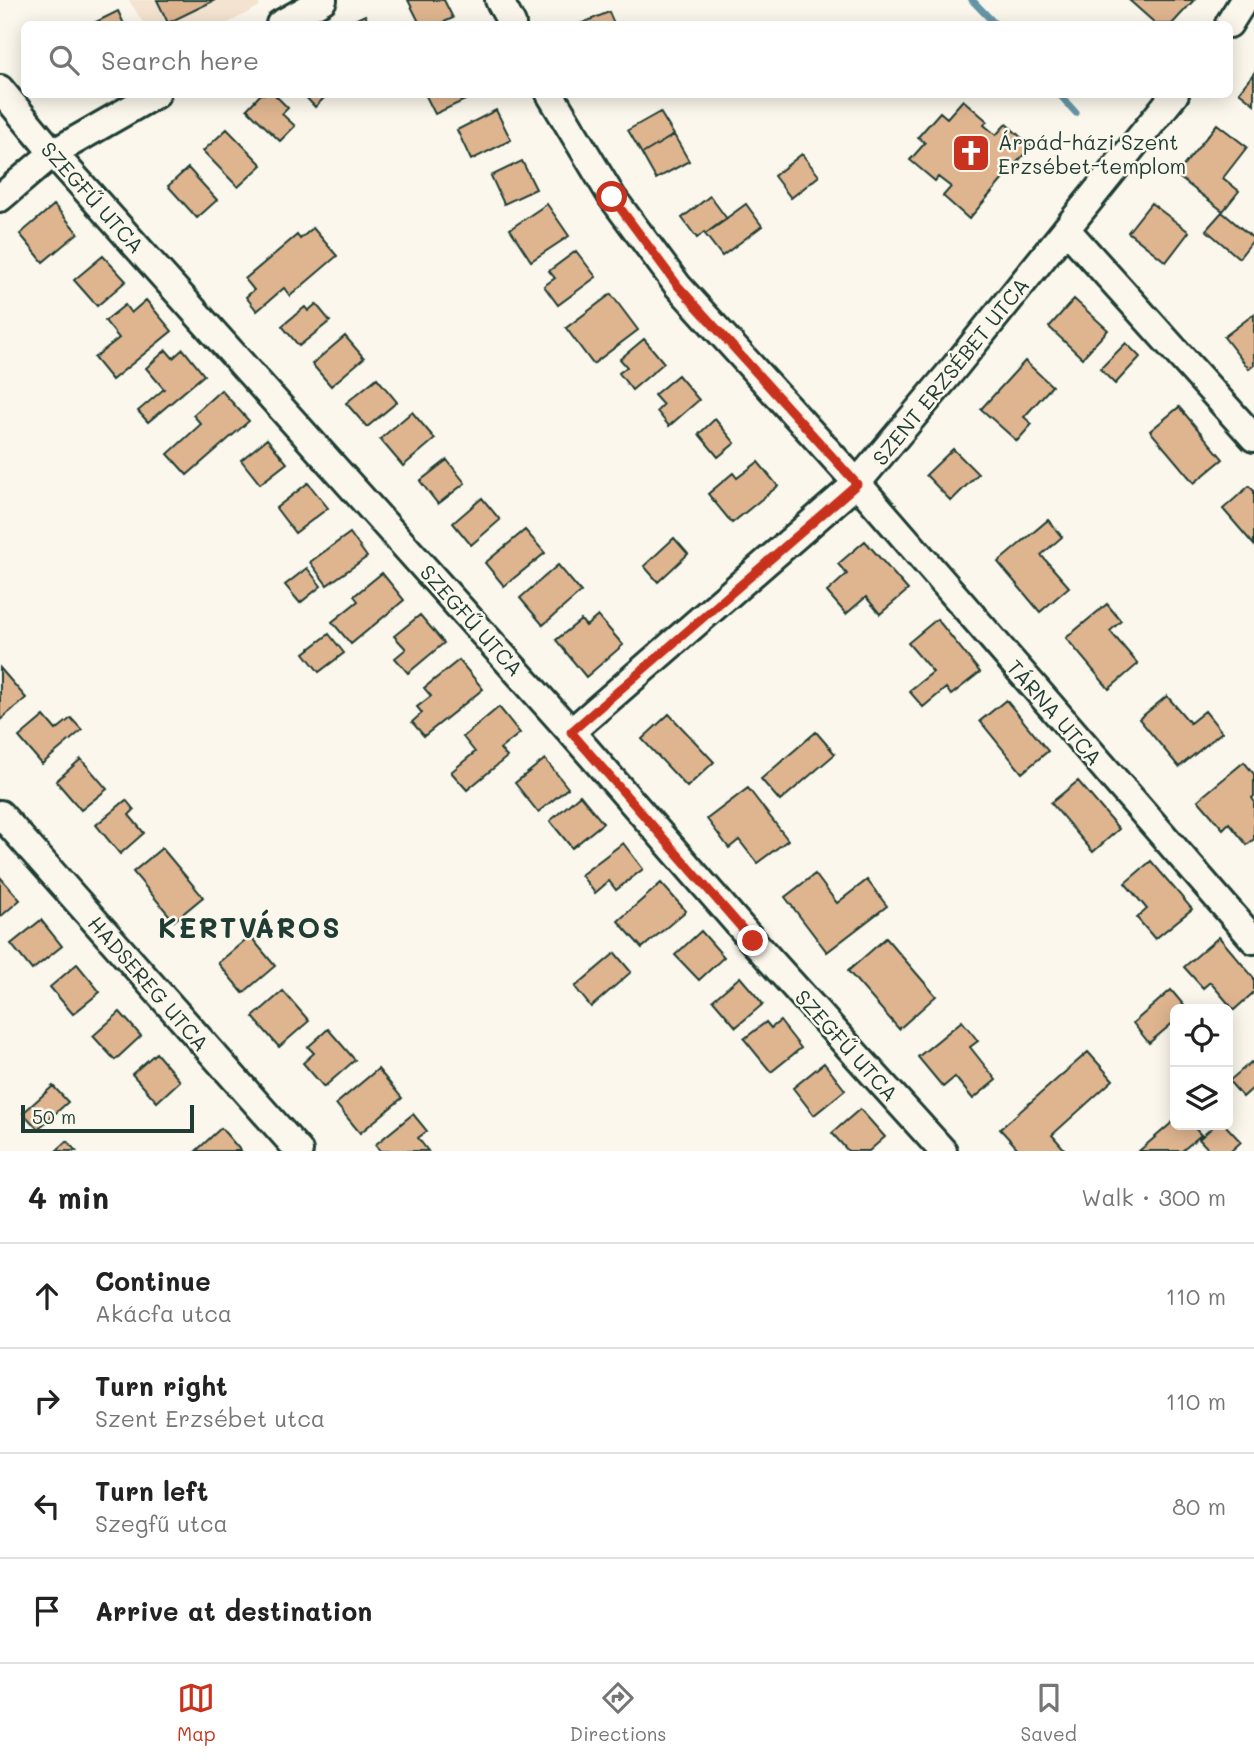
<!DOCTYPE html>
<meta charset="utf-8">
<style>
:root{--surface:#fff;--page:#f2f2f2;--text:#222;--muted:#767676;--line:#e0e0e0;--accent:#c8321e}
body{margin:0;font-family:Mali,sans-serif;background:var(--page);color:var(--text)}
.controls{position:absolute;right:21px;bottom:21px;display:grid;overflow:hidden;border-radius:10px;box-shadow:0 4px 18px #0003}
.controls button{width:63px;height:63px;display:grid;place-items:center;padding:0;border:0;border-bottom:2px solid var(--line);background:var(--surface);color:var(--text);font:35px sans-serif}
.scale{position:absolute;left:21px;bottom:18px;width:173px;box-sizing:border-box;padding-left:7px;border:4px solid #1f3d34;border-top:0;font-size:19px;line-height:24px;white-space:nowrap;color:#1f3d34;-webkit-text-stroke:5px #fbf7ec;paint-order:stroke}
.stop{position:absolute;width:21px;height:21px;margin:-16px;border:5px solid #c8321e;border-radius:50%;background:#fff}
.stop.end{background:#c8321e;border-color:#fff;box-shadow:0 2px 7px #0008}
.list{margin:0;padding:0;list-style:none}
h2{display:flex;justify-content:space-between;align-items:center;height:91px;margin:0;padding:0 28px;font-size:30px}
h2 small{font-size:23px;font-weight:400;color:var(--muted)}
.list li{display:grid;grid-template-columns:46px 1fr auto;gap:21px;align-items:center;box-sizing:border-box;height:105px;padding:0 28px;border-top:2px solid var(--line)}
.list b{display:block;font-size:26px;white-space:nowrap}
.list p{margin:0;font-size:23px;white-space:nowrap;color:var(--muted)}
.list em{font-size:23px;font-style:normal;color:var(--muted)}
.icon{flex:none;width:38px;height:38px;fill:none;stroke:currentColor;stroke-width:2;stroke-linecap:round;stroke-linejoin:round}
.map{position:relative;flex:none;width:1254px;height:1151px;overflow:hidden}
.search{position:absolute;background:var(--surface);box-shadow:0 4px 18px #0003;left:21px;right:21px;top:21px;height:77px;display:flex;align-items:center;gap:18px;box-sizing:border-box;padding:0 24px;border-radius:10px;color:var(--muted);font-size:26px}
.sheet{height:511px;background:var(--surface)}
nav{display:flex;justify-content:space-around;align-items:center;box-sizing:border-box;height:98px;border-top:2px solid var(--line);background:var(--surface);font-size:19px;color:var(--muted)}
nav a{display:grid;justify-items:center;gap:4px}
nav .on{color:var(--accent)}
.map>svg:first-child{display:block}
</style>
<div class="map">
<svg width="1254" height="1151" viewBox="0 0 1254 1151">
<rect width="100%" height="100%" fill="#fbf7ec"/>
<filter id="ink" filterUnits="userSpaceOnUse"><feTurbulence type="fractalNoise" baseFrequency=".0143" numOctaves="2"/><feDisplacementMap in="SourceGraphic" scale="14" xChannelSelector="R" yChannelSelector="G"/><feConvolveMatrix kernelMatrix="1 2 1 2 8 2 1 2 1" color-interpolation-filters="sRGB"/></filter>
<g filter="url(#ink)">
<path fill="#f3e3d0" d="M129 0H256L260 6 226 24H144Z"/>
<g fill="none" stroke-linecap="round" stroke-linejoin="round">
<path stroke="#6596a7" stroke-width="7" d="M972 0 995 24
M1059 94 1076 113"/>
</g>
<path fill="#dfb590" stroke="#1f3d34" stroke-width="2" d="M157 0H215L168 23Z
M408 0H444L453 18 440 24H420Z
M1129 0H1194L1172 24H1156Z
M118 11 124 24H92Z
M609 12 614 24H583L582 23Z
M365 15 369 24H346Z
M1254 73V104L1239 92Z
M261 94H274L288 108 282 114 295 126 280 141 247 109Z
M303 94H328L315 107Z
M425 94H478L435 114Z
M963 100 987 121 984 125 996 135 1006 124 1031 146 969 219 943 196 951 187 938 177 935 181 910 160 925 143 918 137 940 112 947 118Z
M496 110 511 140 471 160 457 130Z
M660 112 674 135 642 154 628 130Z
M1217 124 1247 147 1223 178 1239 191 1223 211 1176 175Z
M227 129 262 165 238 187 203 151Z
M674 135 689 161 656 179 642 154Z
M802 154 819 176 791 198 774 176Z
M522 161 536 189 504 204 491 176Z
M188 168 217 200 197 218 168 186Z
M710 196 727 219 705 234 704 232 697 238 682 218Z
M1151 203 1189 232 1166 262 1128 232Z
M547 204 569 236 531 261 510 229Z
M746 204 762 226 722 256 705 234Z
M54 205 78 233 43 262 20 234Z
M1222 212 1254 239 1239 258 1206 230Z
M313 228 337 256 290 296 284 288 257 311 246 297 254 290 245 279 297 235 300 239Z
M576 251 596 277 558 305 544 286 555 278 549 271Z
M103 256 126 281 97 306 74 280Z
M611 294 638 330 593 364 566 328Z
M1074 299 1108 330 1082 358 1049 327Z
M146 300 172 331 112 380 94 358 119 338 105 321 125 305 131 313Z
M316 304 330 321 299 346 282 326 305 307 308 311Z
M1254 314V365L1249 369 1224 337Z
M345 336 364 358 331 386 312 364Z
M644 339 664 363 632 390 619 373 627 367 620 359Z
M1126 343 1140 357 1115 384 1100 369Z
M183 349 204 375 148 422 138 411 164 389 146 368 166 350 173 358Z
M1025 361 1052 386 1024 417 1032 424 1017 441 981 409Z
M678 375 699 400 669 426 657 411 663 405 654 395Z
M377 378 397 402 367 427 346 403Z
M221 390 249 421 187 475 168 454 201 424 193 415Z
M1179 407 1223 459 1194 483 1150 431Z
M412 412 435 439 403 466 380 439Z
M715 419 735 443 718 457 699 434Z
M267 439 287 463 260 484 241 460Z
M953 449 978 474 951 501 926 475Z
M447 460 465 483 438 504 420 481Z
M758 462 778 486 732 523 708 494 733 473 737 478Z
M308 483 328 508 295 533 276 508Z
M1249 486 1254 491V545L1223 509Z
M482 498 500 520 471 545 453 523Z
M1048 520 1062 537 1041 555 1069 587 1040 612 998 562Z
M525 530 545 553 504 586 485 563Z
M350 533 367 557 327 585 310 562Z
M674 538 688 554 658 582 644 566Z
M865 541 908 590 880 614 866 597 846 614 827 592 847 574 838 564Z
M558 565 581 592 543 625 520 598Z
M307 568 321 586 300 603 285 585Z
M382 573 404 600 351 644 332 622 358 601 354 596Z
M1107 604 1121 621 1110 631 1138 664 1109 689 1066 638Z
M420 615 444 643 408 673 395 658 406 649 394 636Z
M598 616 623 645 586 677 556 640 581 620 586 626Z
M937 619 980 672 951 695 946 688 923 707 909 691 933 672 908 643Z
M329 634 344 653 319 672 304 653Z
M459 660 483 689 424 736 412 722 422 713 417 707 431 696 424 688Z
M0 668 26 698 0 720Z
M1167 696 1190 723 1205 711 1222 732 1179 767 1139 719Z
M1006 700 1048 751 1022 773 980 721Z
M499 707 520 733 500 749 507 757 467 790 451 772 475 752 463 737Z
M669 714 714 762 687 787 642 739Z
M44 716 56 730 71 718 82 730 42 764 19 737Z
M816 732 835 754 780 801 761 779Z
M81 759 107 789 81 810 56 781Z
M545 759 568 788 538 812 515 783Z
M1244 762 1254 774V796L1252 798 1254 801V839L1247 845 1229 823 1223 829 1198 800Z
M1078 781 1119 829 1093 852 1051 803Z
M748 788 788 840 757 863 739 840 729 848 707 819Z
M580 795 603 823 572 848 550 821Z
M126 800 134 810 129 815 144 833 120 854 96 825Z
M623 843 643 869 616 890 609 881 595 893 581 875Z
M162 848 203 897 174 921 133 872Z
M1151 861 1192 909 1155 939 1137 918 1147 909 1125 883Z
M815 874 837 903 867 880 887 906 827 952 785 897Z
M0 877 20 900 0 917Z
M661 883 686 911 642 948 618 921Z
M41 920 62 946 32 970 11 944Z
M701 931 724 957 699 980 675 955Z
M250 936 275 966 243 993 218 963Z
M1219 937 1254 978V992L1234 1010 1210 982 1203 988 1184 967Z
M886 938 936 996 899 1029 848 971Z
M615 953 631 972 591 1007 575 987Z
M77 964 100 992 73 1014 50 987Z
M740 977 763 1004 736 1027 713 1000Z
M1171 990 1187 1009H1175V1021L1149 1043 1133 1023Z
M283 991 309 1021 279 1047 253 1017Z
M120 1012 141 1036 115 1060 93 1036Z
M780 1021 801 1048 771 1072 744 1039 766 1022 771 1028Z
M962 1021 978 1041 970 1047 996 1080 973 1099 955 1077 943 1087 918 1057Z
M328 1029 355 1060 324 1087 303 1063 314 1053 308 1047Z
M1088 1052 1113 1080 1052 1135 1066 1151H1020L1000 1129Z
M156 1053 180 1081 157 1102 132 1074Z
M1251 1062 1254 1065V1087L1243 1097 1229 1081Z
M824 1063 845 1090 814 1115 793 1088Z
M378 1069 402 1098 360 1133 336 1104Z
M53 1086 68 1102 38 1129 23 1113Z
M860 1109 885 1137 869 1151H848L832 1133Z
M413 1114 427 1131 418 1138 428 1151H380L375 1145Z
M1175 1120V1125H1192L1201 1135 1182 1151H1139Z
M1215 1125H1225L1241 1142 1231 1151H1210L1199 1139Z
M221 1128 241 1151H196Z
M67 1141 76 1151H56Z"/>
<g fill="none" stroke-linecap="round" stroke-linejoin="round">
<defs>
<path id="minor" d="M499 0 512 24
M280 24 323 0
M1229 24 1244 0
M0 89 53 153 571 732 753 941 943 1151
M550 94 612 197 678 286 857 483 1254 940
M0 198 53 153 156 94
M1066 229 1254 438
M571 732 857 483 954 368 1175 94
M0 814 299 1151"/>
</defs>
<use href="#minor" stroke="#1f3d34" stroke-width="32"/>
<use href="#minor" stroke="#fbf7ec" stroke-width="26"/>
</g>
</g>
<g fill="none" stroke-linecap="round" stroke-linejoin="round" filter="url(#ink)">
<path stroke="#c8321e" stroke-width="9" d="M612 197 678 286 857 484 571 732 753 941"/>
</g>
<defs>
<symbol id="church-square" viewBox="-11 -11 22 22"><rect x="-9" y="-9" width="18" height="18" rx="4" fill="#c8321e" stroke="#fbf7ec"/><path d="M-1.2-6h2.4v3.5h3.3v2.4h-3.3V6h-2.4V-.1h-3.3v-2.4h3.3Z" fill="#fff"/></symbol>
</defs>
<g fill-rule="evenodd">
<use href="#church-square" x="949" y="131" width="44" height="44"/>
</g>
<g text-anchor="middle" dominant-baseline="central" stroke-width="5" stroke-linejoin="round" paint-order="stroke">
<g font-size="21" fill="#1f3d34" stroke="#fbf7ec" text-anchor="start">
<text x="998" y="141">Árpád-házi Szent<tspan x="998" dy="24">Erzsébet-templom</tspan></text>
</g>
<g font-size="21" fill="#1f3d34" stroke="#fbf7ec">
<text transform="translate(93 197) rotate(48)">SZEGFŰ UTCA</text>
<text transform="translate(950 371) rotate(-51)">SZENT ERZSÉBET UTCA</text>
<text transform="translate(472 620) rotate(48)">SZEGFŰ UTCA</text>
<text transform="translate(1055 712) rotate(49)">TÁRNA UTCA</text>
<text transform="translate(149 983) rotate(49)">HADSEREG UTCA</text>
<text transform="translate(847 1045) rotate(48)">SZEGFŰ UTCA</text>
</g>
<g font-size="28" font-weight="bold" letter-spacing="2" fill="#1f3d34" stroke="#fbf7ec">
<text x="250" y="927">KERTVÁROS</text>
</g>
</g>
</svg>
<div class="controls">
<button><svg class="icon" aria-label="locate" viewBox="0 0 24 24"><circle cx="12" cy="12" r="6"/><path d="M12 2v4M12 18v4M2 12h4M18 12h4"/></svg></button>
<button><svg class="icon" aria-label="layers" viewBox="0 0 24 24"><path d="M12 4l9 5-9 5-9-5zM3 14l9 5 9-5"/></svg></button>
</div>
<div class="scale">50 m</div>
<div class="stop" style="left:612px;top:197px"></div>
<div class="stop end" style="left:753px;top:941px"></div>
<div class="search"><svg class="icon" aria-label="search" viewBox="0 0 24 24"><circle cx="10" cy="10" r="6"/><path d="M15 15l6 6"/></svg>Search here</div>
</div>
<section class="sheet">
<h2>4 min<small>Walk · 300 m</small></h2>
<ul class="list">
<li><svg class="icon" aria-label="ahead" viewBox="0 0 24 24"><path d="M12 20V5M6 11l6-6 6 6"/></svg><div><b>Continue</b><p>Akácfa utca</p></div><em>110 m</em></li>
<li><svg class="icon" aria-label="right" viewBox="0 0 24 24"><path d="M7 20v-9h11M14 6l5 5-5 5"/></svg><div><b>Turn right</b><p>Szent Erzsébet utca</p></div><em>110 m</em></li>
<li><svg class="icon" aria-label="left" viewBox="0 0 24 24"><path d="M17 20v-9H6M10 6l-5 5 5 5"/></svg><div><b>Turn left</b><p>Szegfű utca</p></div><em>80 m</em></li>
<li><svg class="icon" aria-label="arrive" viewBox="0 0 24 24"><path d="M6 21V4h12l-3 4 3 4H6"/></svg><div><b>Arrive at destination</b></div></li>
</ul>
</section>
<nav>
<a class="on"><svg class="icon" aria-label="map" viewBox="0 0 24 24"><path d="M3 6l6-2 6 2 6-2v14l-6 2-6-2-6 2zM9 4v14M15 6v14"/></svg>Map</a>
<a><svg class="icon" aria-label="directions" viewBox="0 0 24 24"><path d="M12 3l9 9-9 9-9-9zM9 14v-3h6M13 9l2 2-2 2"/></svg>Directions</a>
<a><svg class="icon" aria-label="saved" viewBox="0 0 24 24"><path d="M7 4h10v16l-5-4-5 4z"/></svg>Saved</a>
</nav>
